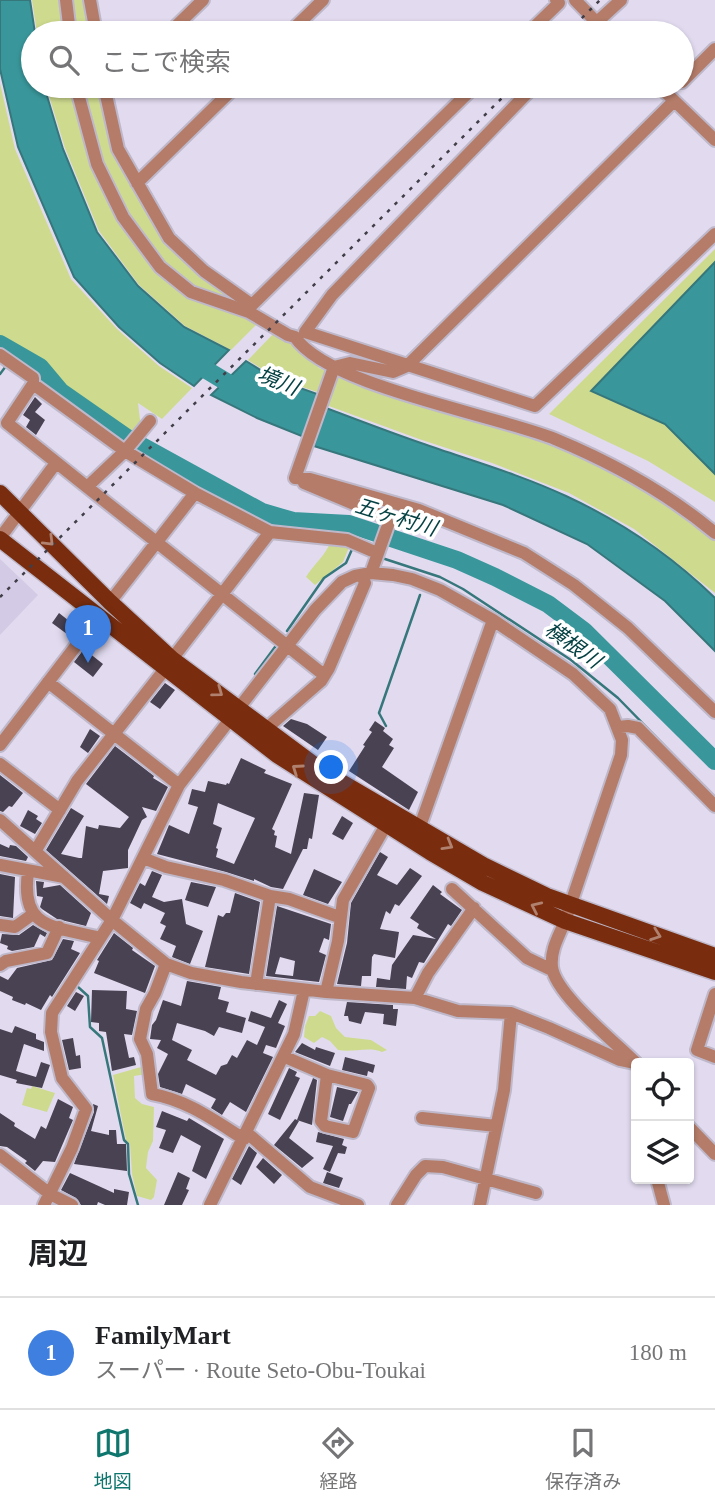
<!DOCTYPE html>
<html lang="ja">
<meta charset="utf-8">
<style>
:root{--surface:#fff;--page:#f2f2f2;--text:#202124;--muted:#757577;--line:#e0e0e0;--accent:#0f766e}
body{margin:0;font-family:"Times New Roman","Noto Sans JP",serif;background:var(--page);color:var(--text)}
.controls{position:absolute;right:21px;bottom:21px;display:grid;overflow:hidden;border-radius:7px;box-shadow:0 2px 5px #0004}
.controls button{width:63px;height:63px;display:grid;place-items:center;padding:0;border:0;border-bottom:2px solid var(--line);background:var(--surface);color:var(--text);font:35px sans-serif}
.you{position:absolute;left:332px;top:768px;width:24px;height:24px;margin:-18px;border:5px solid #fff;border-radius:50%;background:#1a73e8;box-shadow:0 0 0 10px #1a73e833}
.badge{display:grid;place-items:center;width:46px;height:46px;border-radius:50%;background:var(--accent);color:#fff;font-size:23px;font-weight:700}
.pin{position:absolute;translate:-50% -58px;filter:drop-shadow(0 2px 4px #0008)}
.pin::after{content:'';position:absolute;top:37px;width:24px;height:21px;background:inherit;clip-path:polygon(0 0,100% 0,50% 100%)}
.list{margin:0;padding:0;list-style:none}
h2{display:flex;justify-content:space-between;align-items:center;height:91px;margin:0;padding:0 28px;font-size:30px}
h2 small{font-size:23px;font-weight:400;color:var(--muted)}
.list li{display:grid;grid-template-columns:46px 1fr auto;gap:21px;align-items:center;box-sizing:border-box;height:112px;padding:0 28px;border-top:2px solid var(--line)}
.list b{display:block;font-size:26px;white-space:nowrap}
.list p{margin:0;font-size:23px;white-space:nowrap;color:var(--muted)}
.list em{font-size:23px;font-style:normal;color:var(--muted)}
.icon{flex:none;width:38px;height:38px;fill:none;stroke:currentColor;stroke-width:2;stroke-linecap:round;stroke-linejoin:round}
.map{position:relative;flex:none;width:715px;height:1205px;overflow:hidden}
.search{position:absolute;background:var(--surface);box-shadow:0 2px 5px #0004;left:21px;right:21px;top:21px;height:77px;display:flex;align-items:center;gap:18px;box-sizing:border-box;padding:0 24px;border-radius:38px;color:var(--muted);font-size:26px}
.sheet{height:203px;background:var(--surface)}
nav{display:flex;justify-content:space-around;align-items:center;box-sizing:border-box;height:98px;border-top:2px solid var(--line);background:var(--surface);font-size:19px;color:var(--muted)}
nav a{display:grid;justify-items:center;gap:4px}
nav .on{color:var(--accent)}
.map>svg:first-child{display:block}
</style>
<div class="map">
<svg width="715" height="1205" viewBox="0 0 715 1205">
<rect width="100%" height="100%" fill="#e2dbf0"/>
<path fill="#d3cbe6" d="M0 559 38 595 0 635Z"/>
<path fill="#cedb8e" d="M32 0H86L92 33H37Z
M0 83 15 149 71 279 117 329 159 366 192 388 162 419 138 403 141 428 136 434 63 389 42 364 0 339Z
M46 86H101L115 149 136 193 165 238 259 322 231 350 185 326 139 285 99 231 65 148Z
M715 249V502L648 461 549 414Z
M275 332 313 358 319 368 328 372 320 393 276 378 248 360Z
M336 375 432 409 546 442 617 473 679 511 715 540V593L634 529 569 493 492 463 419 439 326 405Z
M330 542 350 545 343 562 315 585 306 577C313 565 327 554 330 542Z
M320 1011 331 1016 336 1028 345 1037 371 1040 387 1050 382 1052C368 1046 353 1053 338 1050L330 1041 322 1037 314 1043 304 1037 305 1026 309 1016H315Z
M141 1067 145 1068 147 1074 134 1076 135 1098 142 1104 154 1107 153 1141 148 1152 146 1168 157 1180 154 1197 151 1200 137 1196 132 1174 130 1144 126 1140 113 1075Z
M32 1086 55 1093 47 1112 22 1105 27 1088 31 1089Z"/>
<path fill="#39979b" stroke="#36777c" stroke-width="2" d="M0 0H30L35 33 33 86H44L63 149 97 232 138 286 184 327 229 350 194 386 160 363 119 327 74 277 18 147 0 69Z
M715 262V474L665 424 591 391Z
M246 361 275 379 320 395 304 437 257 418 211 395Z
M326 408C358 420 389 432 421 443 469 460 519 474 566 496 620 521 672 556 715 598V651L665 601 587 544 503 505 314 446Z"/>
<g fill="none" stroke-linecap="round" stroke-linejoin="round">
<path stroke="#36777c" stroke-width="2.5" d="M0 374 6 366
M385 559 440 577 463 589 571 660 618 698 701 783
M287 631 324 578 346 563 353 547
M255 674 275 647
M386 726 379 713 420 595
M78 987 88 996 90 1027 102 1038 124 1140 128 1144 129 1174 138 1205"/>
<path stroke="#39979b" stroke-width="18" d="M0 344 40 367 61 392 127 438 262 512 293 521 349 524 457 560 495 577 548 604 584 631 715 761
M190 360 243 392"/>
</g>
<path fill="#484253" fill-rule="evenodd" d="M35 397 42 404 35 412 45 420 36 435 26 427 30 420 23 415Z
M59 613 78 628 71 637 52 623Z
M84 649 103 664 93 677 74 662Z
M165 683 175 690 160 709 150 702Z
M291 719 307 724 327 737 318 750 283 726Z
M375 721 385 728 383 731 393 739 389 745 394 748 382 767 418 792 409 810 349 771 365 746 363 745 372 732 369 730Z
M90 729 100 736 88 753 80 747Z
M115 746 154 776 153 778 168 787 156 811 142 807 147 817 142 820 128 850V868L103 871 99 894 109 896 107 904 46 850 71 808 84 816 61 854 79 858H82L86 826 98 829 99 825 120 828 129 817 86 784Z
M241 758 266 770 264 773 292 784 272 829 275 831 274 835 277 836 275 847 291 854 304 793 319 795 312 839 309 838 307 849H303L283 889 271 887 254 879V881L226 872 157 854 169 825 189 834 198 807 188 804 192 789 205 792 208 781 226 785 227 783 229 784ZM218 803 255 818 234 864 216 857 218 849 216 848 222 828 213 824Z
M0 775 23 793 12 807 9 806 3 812 0 811Z
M28 810 38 816 36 819 42 823 35 834 20 826Z
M342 816 353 823 343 840 332 834Z
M0 844 9 848 10 845 16 846 28 857 26 861 0 856Z
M380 852 388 857 377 875 397 885 410 868 422 876 399 906 395 904 390 914 386 911 380 929 399 932 395 958 374 954 372 957 371 976H362L361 986 337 984 347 943 351 903Z
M314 869 342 882 328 904 303 895Z
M152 871 162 875 152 897 164 902 182 899 186 924 203 931 190 964 172 957 176 946 160 939 166 926 160 923 165 913 144 903 141 909 130 903 140 883 145 886Z
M0 874 15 877 13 918 0 916Z
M36 881 44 882 43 888 60 885 91 913 86 926 57 919 42 909 40 907 43 897 37 896Z
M191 882 216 887 208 907 185 900Z
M433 885 442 892 440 894 462 910 451 926 448 924 424 963 419 962 412 978 407 976 406 989 376 987 377 978 390 980 392 965 413 935 436 939 417 928 419 924 410 918Z
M235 893 260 902 249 974 205 967 218 915 223 917 226 913H230Z
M277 906 331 924 329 940 324 938 319 952 326 955 319 982 266 976ZM280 957 295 961 293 976 275 974Z
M33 925 47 933 45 937 40 934 34 947 12 951 7 949 8 946 0 943 2 934 19 935Z
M114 933 133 948 132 950 155 966 145 993 94 973 99 961 97 960Z
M63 939 74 941 71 949 80 953 52 997 50 995 41 1010 26 1003 25 1005 12 1000 13 997 0 991V976L8 980 17 968 52 960Z
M187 981 221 987 218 999 229 1002 226 1012 246 1018 242 1033 219 1027 214 1036 205 1031 177 1023 172 1040 192 1050 187 1060 216 1075 221 1066 227 1064 232 1055 237 1058 247 1040 257 1045 265 1027 248 1021 251 1011 271 1018 279 1000 287 1004 278 1023 285 1026 276 1048 266 1045 263 1053 273 1057 246 1112 230 1102 222 1115 211 1108 216 1099 186 1084 182 1094 160 1087 158 1074 168 1054 157 1048 161 1040 150 1039 152 1025 156 1020 163 1000 181 1006Z
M92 990 127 991 126 1009 137 1011 132 1035 124 1034 129 1058 134 1057 136 1065 112 1071 106 1032 99 1031V1023L91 1022Z
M76 992 84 996 75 1011 67 1006Z
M347 1002 393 1005V1009H398L396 1026 383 1024 384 1014 365 1012 361 1024 349 1021 348 1016H344Z
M15 1026 36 1034V1039L44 1042V1051L24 1044 16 1071 36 1077 41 1062 50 1065 42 1088 16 1083 17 1080 0 1075V1029L12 1033Z
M73 1038 76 1056 80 1055 81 1068 69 1070 62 1040Z
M302 1043 315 1050 316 1047 335 1053 330 1066 295 1052Z
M345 1057 375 1065 373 1073 368 1071 367 1076 342 1070Z
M289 1068 297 1072 295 1076 300 1078 280 1120 268 1114Z
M313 1078 317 1080 312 1125 297 1120Z
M337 1087 358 1092 351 1104H349L343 1121 330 1117Z
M58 1099 73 1107 69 1118 73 1120 55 1162 43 1161 35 1171 25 1163 27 1161 7 1147 0 1146V1113L15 1123 14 1126 35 1139 41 1126 46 1129Z
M93 1104 98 1106 91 1131 109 1135V1130H116L117 1144H126L127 1171 74 1164 94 1112Z
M162 1111 187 1121 189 1118 224 1139 206 1179 192 1171 201 1146 181 1135 173 1153 159 1148 166 1130 156 1127Z
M295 1119 299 1121 289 1138 314 1158 302 1168 274 1145Z
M318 1132 344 1139 342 1145 347 1147 345 1154 338 1153 330 1172 323 1169 333 1146 316 1142Z
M249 1146 257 1153 241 1185 232 1179Z
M263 1158 282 1175 274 1184 256 1167Z
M178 1172 190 1178 186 1189 189 1190 182 1205H164Z
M327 1172 343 1178 339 1188 323 1183Z
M70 1173 114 1193V1189L129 1192 127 1205H105L98 1202 97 1205H81L76 1198 61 1190Z"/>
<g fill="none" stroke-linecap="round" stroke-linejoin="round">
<defs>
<path id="minor" d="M66 0 70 33
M90 0 96 33
M575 0 607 33
M169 33 203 0
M289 33 323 0
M528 33 559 3 556 0
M585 33 621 0
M682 82 715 49
M76 86 97 164 123 217 160 267 191 292 249 312 288 335 295 337C327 386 496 415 555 439 613 463 666 492 715 533
M104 86 118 149 169 238 204 271 252 305 475 86
M534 86 332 295 305 332 535 406 715 234
M659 86 715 140
M137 183 236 86
M0 355 33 378V384L125 451 195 493 270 532 172 659
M334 367 350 363 393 372 407 366 674 101
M33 384 7 423 87 487 125 451 150 421
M295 478 310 479 419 510 524 553 574 585 628 628 715 712
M295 478 334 367
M304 483 385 517 388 525 371 573
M87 487 324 675
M270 532 347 540 377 553
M0 538 56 463
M110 602 195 493
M48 682 179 785
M618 727 628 726 638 728 715 806
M267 728 321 681 329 668 365 583 362 575
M0 745 98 617
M0 764 60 810
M0 820 112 920 166 964 191 973 241 982 326 992 415 998 458 1011 511 1013 549 1028 620 1060 634 1063
M419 829 493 620
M36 850 77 781 165 669
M143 858 166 867 224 880 270 896 289 899 339 917
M0 865 64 877
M28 872C20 930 54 926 100 938
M452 889 527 958 552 970
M0 925 15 927 33 914
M166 964 155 993 146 1009 140 1039 147 1054 152 1094C187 1100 215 1121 244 1139
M0 965 6 961 47 953 59 927
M256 984 270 896
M326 992 338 941 343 900 386 825
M715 994 697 1050 715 1057
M415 998 428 973 474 908
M285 1057 327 1075 367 1085 369 1088 353 1132 325 1126 321 1121 327 1075
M422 1118 496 1126
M689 1127 715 1154
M247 1133 310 1187 358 1205
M0 1155 50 1194 72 1205
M657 1179 664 1205
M44 1205 72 1148 86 1109 62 1078 51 1032 52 1013 112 920 179 785 315 610 342 582 355 576 371 573 393 575 412 579 440 590 493 620 573 674 610 709 622 740 621 755 565 921C559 936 550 950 552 967 555 994 616 1043 636 1063
M210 1205 294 1034 304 990
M397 1205 416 1175 425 1166 443 1167 536 1193
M480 1205 504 1090 511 1013"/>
<path id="major" d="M0 493 110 602 172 659 324 772 483 865 547 896 715 956
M0 539 277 755 430 852 483 883 565 921 715 972"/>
</defs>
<use href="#minor" stroke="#beb8ca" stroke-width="16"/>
<use href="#major" stroke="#beb8ca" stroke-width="19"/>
<use href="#minor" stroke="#b47c69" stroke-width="12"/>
<use href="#major" stroke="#792d0e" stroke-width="16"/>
<path stroke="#413e48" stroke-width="2.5" stroke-dasharray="3.5 7" stroke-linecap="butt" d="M567 33 600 0
M0 597 514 86"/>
</g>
<defs><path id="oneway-chevron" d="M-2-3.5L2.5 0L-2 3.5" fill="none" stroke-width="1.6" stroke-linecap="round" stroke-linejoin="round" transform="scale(1.75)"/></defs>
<g stroke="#af816e">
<use href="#oneway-chevron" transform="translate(49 541) rotate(45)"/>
<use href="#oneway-chevron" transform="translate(218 692) rotate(36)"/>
<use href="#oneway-chevron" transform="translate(297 769) rotate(-145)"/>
<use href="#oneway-chevron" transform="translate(448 845) rotate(30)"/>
<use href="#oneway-chevron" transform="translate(536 907) rotate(-155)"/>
<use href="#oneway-chevron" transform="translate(656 935) rotate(20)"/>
</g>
<g text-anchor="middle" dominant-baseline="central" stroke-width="7" stroke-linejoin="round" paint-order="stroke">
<g font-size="21" font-style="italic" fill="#064143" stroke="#fff">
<text transform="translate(278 381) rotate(22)">境川</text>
<text transform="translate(396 517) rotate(17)">五ヶ村川</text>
<text transform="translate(573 645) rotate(36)">横根川</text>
</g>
</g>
</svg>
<div class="controls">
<button><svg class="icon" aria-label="locate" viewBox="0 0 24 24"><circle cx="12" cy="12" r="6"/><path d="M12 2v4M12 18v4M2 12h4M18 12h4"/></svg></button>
<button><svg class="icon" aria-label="layers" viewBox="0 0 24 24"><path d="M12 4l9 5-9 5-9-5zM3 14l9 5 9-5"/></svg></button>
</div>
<div class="you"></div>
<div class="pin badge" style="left:88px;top:663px;background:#3f7fe0">1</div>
<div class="search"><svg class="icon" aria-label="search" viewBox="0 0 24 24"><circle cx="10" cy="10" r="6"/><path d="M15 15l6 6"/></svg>ここで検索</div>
</div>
<section class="sheet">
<h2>周辺<small></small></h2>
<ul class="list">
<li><span class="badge" style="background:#3f7fe0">1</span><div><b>FamilyMart</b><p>スーパー · Route Seto-Obu-Toukai</p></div><em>180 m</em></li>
</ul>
</section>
<nav>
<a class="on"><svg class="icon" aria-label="map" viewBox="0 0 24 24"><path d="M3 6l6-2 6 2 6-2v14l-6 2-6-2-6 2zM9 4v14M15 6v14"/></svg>地図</a>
<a><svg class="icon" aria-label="directions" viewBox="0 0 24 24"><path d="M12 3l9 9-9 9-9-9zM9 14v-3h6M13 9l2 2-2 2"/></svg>経路</a>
<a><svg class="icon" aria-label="saved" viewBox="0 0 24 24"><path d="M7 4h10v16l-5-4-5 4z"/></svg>保存済み</a>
</nav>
